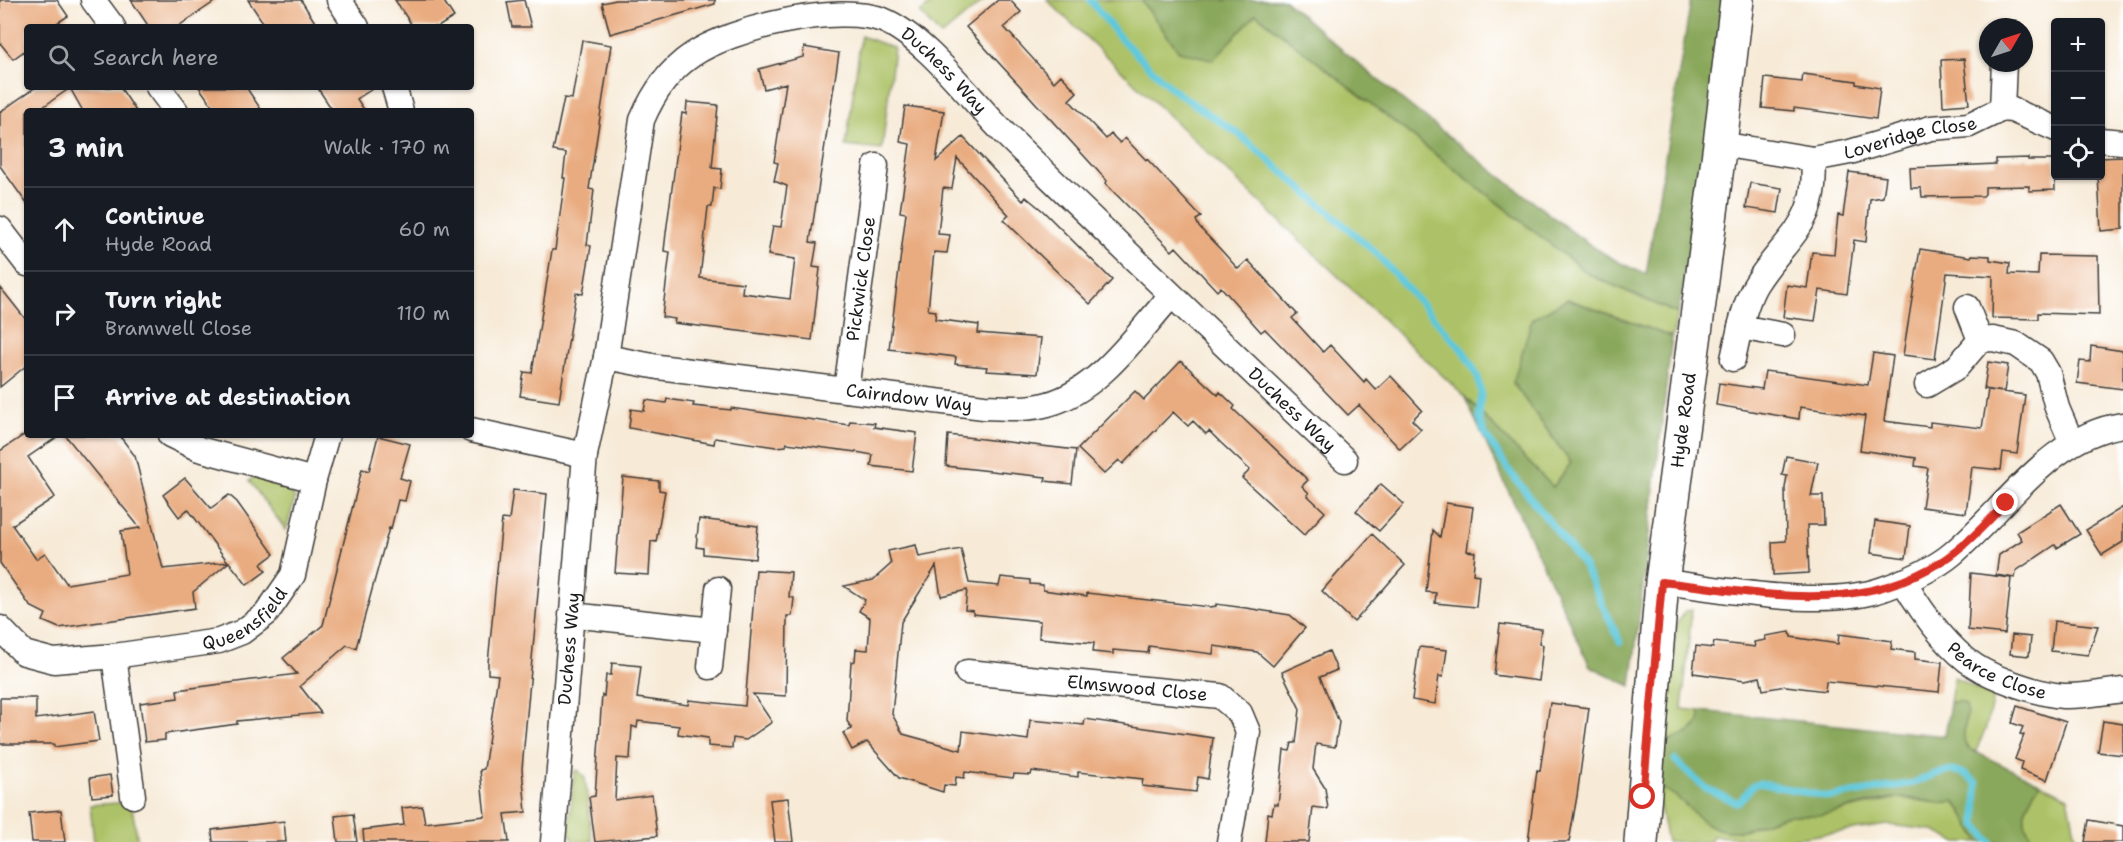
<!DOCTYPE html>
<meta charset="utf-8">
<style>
:root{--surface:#171b24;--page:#20242c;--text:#f1f3f6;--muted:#9ea1a6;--line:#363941}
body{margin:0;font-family:"Shantell Sans",sans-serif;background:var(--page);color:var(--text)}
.controls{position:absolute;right:18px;top:18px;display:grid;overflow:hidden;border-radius:6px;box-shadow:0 2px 4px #0004}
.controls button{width:54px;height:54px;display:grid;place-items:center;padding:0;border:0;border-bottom:2px solid var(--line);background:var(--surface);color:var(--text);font:30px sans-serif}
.compass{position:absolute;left:1979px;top:18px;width:54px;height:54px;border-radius:50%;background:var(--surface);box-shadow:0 2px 4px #0004;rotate:51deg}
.stop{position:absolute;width:18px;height:18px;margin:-14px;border:4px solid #d93025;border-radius:50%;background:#fff}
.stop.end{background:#d93025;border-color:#fff;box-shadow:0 2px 6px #0008}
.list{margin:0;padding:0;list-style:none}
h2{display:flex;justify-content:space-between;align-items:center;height:78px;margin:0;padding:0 24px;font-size:26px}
h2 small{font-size:20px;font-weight:400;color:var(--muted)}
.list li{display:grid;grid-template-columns:39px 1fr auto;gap:18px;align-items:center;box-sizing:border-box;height:84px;padding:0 24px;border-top:2px solid var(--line)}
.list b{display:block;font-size:22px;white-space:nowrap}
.list p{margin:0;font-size:20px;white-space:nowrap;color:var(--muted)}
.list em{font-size:20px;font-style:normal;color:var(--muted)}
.icon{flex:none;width:33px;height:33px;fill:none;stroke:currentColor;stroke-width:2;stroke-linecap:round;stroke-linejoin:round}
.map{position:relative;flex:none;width:2123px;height:842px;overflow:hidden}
.search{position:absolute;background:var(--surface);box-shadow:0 2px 4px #0004;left:24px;top:24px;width:450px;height:66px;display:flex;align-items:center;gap:15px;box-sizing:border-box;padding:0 21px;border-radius:6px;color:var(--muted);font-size:22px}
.panel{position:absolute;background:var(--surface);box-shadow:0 2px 4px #0004;left:24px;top:108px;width:450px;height:330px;border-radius:6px}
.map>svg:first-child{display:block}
</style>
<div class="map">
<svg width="2123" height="842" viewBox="0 0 2123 842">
<rect width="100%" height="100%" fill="#fff"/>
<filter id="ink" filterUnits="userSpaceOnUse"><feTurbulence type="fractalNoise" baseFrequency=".0167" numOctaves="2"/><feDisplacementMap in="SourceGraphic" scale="12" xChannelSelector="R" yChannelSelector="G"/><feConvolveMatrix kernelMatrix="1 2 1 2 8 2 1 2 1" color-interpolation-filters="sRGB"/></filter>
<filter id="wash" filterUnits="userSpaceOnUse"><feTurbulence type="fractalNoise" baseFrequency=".008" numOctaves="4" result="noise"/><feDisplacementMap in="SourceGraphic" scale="24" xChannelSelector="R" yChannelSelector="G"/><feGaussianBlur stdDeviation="1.35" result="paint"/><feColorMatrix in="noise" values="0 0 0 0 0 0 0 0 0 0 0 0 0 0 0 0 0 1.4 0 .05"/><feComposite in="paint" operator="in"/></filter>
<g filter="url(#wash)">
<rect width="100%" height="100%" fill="#f7ebd8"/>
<path fill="#adc267" stroke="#646f42" stroke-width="1.5" d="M935 0H984L941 36 920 13Z
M1047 0H1141L1179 51 1256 14 1590 275 1678 314 1672 337 1567 299 1513 383 1571 463 1553 487 1464 396Z
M861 36 894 48 882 150 846 146Z
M254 477C272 481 286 481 295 499L286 530 249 481Z
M1692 609 1682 709 1700 711 1701 720 1690 732 1662 743 1677 623 1684 612Z
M1954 677 1993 697 1986 728 1975 753C1958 743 1961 719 1958 701L1950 703Z
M578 770 585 778 592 842H573L569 832 574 772Z
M2040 783 2068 797 2077 842H2035C2016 819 2026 804 2040 783Z
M1656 788 1674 792 1682 800 1742 830 1787 815 1826 814 1898 798 1938 803 1953 801C1966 812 1969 828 1980 842H1956L1932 830 1888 825 1784 840 1712 836 1711 842H1667Z
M131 802 138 842H94L90 805Z"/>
<path fill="#8aa85c" stroke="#53623c" stroke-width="1.5" d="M1141 0H1285C1359 67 1438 129 1518 190 1558 220 1598 257 1646 274L1691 0H1726L1703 176 1678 314 1590 275 1256 14 1213 60 1179 51Z
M1567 299 1672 337 1631 686 1590 666 1464 396 1553 487 1571 463 1513 383 1532 319Z
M1958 701 1966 705C1970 720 1959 733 1967 748L2040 783C2026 804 2016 819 2035 842H1980C1969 828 1966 812 1954 801 1935 806 1918 797 1899 798 1875 799 1850 809 1827 814 1813 817 1799 813 1786 816 1766 819 1748 833 1728 831 1695 829 1686 792 1656 788L1662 743C1678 737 1702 733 1700 711L1945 736 1950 703Z"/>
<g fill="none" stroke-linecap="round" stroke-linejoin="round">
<path stroke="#5fc8da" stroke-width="7" d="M1090 0 1121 39 1173 90 1240 135 1375 252 1464 352 1478 377 1481 393 1479 419 1485 434 1507 468 1584 566 1620 642
M1675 760 1705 788 1738 803 1753 785 1759 783 1829 797 1914 783 1935 774 1953 770 1965 774 1977 783 1976 824 1990 842"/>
</g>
<g id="blocks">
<path fill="#e9ac80" d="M0 0H57L68 16 51 27H27V49L13 59 0 43Z
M131 0H217L177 27H149Z
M248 0H301L318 27H266Z
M395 0H443L454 17 438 27H413Z
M524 0 531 27H512L507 2Z
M616 0H715V4L610 34 602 3Z
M998 0H1010L1021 12 1004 27 1054 82 1061 75 1077 92 1069 100 1106 139 1111 134 1120 143 1125 138 1146 160 1147 159 1201 217 1196 220 1199 227 1222 251 1238 269 1248 260 1297 314 1292 318 1323 352 1330 345 1364 382 1366 379 1376 390 1391 376 1422 410 1412 420 1421 429 1400 449 1359 405 1348 415 1265 329 1261 332 1221 287 1217 291 1176 247 1172 251 1105 183 1107 181 966 27Z
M582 40 611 45 589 189 594 190 587 245 591 246 583 294 576 293 559 402 520 396 524 372 532 373 552 250H555L565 178H563L566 153 553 151 564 98 572 99Z
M804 47 839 53 810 242 817 243 813 267 820 268 812 340 674 323 675 319 662 317 670 252 664 251 666 233 682 113 686 114 687 102 718 105 712 168 722 169 720 189 714 188 712 207H708L700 278 743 283 742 293 790 299 795 259 768 255 773 226 781 227 787 186 774 181 778 163 774 162 786 83 764 89 759 69 803 57Z
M1964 59 1969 104 1943 106 1941 60Z
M1803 74 1856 81V84L1880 88 1876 119 1794 108V111L1762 108 1765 78 1802 82Z
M36 87H120L136 111H83L70 88 37 111H27V204L0 166V112Z
M199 87H246L262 111H216Z
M317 87H375L357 99 365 111H333Z
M905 106 944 111 936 161 963 137 1023 201 1026 197 1043 211 1112 280 1090 304 1004 220 1009 215 957 158 952 189 943 188 938 234 950 235 947 253 934 252 928 310 936 311 935 319 979 325 978 333 1041 338 1037 374 986 371 987 367 955 364 956 357 889 349 906 213 900 212 910 144 900 142Z
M2123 157V229L2101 231 2098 176H2100V158Z
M2028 158V160H2054L2055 190 2029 191V186L1985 187V194L1983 196 1922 197 1921 188H1911L1910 168 1996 164V159Z
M1849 172 1886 177 1883 197 1870 199 1866 242 1854 240 1847 294 1820 290 1815 321 1783 317 1787 285 1807 288 1812 252 1834 254 1838 215 1843 216Z
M1750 183 1782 188 1778 213 1746 208Z
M1920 249 1971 257 1972 255 1990 256V260L2010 263 2009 274 2038 275 2039 255 2098 256 2099 315 2038 313V319L1992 318 1993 276 1947 273 1935 359 1903 355Z
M0 287 27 321V365L0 387Z
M2091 346 2123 351V389L2077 383 2080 361 2090 362Z
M1873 353 1893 356 1884 421 1930 427V422L1982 428 1988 390 2025 395 2017 454 2003 452 2001 470 1972 467 1966 513 1922 507 1928 468 1915 466 1916 458 1860 450 1865 416 1800 407 1799 419 1716 405 1719 383 1762 389 1765 371 1868 385Z
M1181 361 1218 395 1220 392 1235 406 1233 409 1308 480 1302 486 1309 493 1307 495 1325 512 1304 535 1242 478 1250 470 1221 443 1209 431 1206 434 1193 421 1188 426 1173 412 1123 464 1119 460 1104 474 1078 449 1135 391 1144 400Z
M1988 362 2008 365 2004 392 1984 389Z
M667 399 694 403 693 406 731 410V408L849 425 850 421 875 423 874 427 917 433 912 471 871 466 873 455 856 452 787 443 786 446 776 447 715 438 714 444 629 428 631 409 644 411 646 400 666 403Z
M24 435H60L28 457 55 497 12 525 36 559 45 553 67 584 127 574 121 531 140 528 65 435H119L135 456 163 569 228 562 188 509 179 517 163 495 185 478 211 508 229 495 237 502 274 554 261 564 266 571 247 585 229 562 193 592 195 608 59 628 43 621 46 614 30 606 0 563V451Z
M948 435 1076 450 1072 484 1045 481 1046 477 946 466Z
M378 436 410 444 400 478 410 481 405 501 398 500 391 529 389 528 356 648 347 645 300 686 321 713 237 721V724L165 734V740L145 742 140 703 178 698 177 690 297 674 283 658 323 625 362 469 369 471Z
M1786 456 1818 462 1811 496H1823L1824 525H1807L1809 573 1773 575 1772 542 1786 541 1785 488 1787 476 1782 475Z
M623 477 659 481V490L665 491 656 542 651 541 649 575 615 573Z
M1381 484 1404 504 1379 531 1356 511Z
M513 490 547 494 522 769 526 812 505 814 509 842H364L363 830 404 825 402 808 422 806 425 823 485 816 480 770 484 769 498 675 488 674V663L502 519 509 520Z
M1446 503 1473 507 1467 551 1475 552 1473 574 1479 575 1476 607 1435 603 1436 593 1426 592 1433 530 1440 537Z
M2061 504 2080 534 2057 548 2055 545 2016 571 2015 578 1996 575 1999 555 2022 540 2017 532Z
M2123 507V542L2102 555 2086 530Z
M699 519 758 526 755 559 703 554V548L696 547Z
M1875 521 1910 526 1906 558 1871 553Z
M1372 534 1405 565 1354 622 1322 591Z
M916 545 919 557 961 549 969 583 999 586 1001 577 1030 580V584L1043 585V590L1079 595 1087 596V593L1210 607 1216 606V604L1246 608 1290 615 1305 628 1273 666 1257 652 1214 646 1213 654 1149 646 1148 653 1113 650V654L1093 652 1094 643 1039 638 1040 621 973 614V611L965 610 967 590 941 596 936 566 901 622 892 714 903 734 961 750 963 731 1028 740 1030 720 1084 725 1085 719 1213 738 1208 779 1198 777 1196 792 1142 786 1143 779 1078 772V777L1032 771 1031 775 1014 774 1013 778 965 772 964 778 956 777 955 786 944 785 943 792 899 778 867 742 852 750 843 733 852 729 847 721 851 662 855 661 856 649 868 650 870 618 859 611 865 600 844 586 873 580 891 564 888 551Z
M756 570 791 572 789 597 794 598 792 616H787L786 696 753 694 772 722 746 740 733 738 732 748 708 746V738L678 734 679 726 638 721 637 728 632 726 630 759 617 758 615 800 652 795 657 836 595 842 589 797 595 796 602 695 604 696 606 675H611L612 663 641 666 637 698 688 705 689 700 745 706Z
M1971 573 2011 578 2005 634 1968 630Z
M2054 621 2098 626 2088 655 2051 651Z
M1500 624 1541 629 1539 643 1543 645 1539 681 1494 675Z
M1790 632 1791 637 1838 644 1839 634 1892 641 1891 649 1915 652V659L1942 662 1939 692 1826 681 1825 691 1786 686 1763 690 1760 677 1745 680 1693 673 1696 646 1713 648 1714 642 1755 647 1754 642 1766 640 1765 636Z
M2012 635 2031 637 2029 656 2010 654Z
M1419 647 1447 650 1443 677 1439 676 1435 704 1412 700Z
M1329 651 1337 670 1320 677 1339 722 1335 747 1316 744 1313 769 1325 788 1328 809 1313 807 1309 842H1265L1268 813 1272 814 1274 804 1278 805 1284 750 1290 751 1292 743H1296L1300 709 1282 672Z
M0 698H36V719L94 711 99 741 54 747V744H0Z
M1550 703 1589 708 1577 796 1569 842H1528L1537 770 1540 771Z
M2017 706 2066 722 2047 780 2020 770 2022 762 2015 759 2024 735 2020 734 2023 727 2012 723Z
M2103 721 2123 724V755L2098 752Z
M110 775 113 795 92 797 90 778Z
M788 798 793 842H775L770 800Z
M61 810 65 842H32L29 813Z
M353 814 357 842H338L335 816Z
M2089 820 2123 826V842H2085Z
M284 821 286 842H213L212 830Z"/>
</g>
</g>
<g filter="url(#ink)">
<use href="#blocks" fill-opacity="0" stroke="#3d3b38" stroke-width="1.5"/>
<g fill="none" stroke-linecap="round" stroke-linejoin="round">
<defs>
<g id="street">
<path d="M93 0 113 27"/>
<path d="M339 0 357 27"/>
<path d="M158 87 176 111"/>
<path d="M394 87 401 111"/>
<path d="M2002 109 2004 63"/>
<path d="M2100 140 2123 142"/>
<path id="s1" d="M1720 144 1813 159 1850 152 1931 128 1969 125 2002 109 2012 110 2056 129"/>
<path d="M0 229 27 264"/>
<path d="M1967 307 1980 340"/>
<path d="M1783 335 1740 327C1744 312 1748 297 1756 284 1787 235 1819 225 1813 159"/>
<path id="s2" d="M606 357 658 367 984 407C1005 408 1027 410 1048 404 1100 390 1137 333 1171 296"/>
<path d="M1733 359 1740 327"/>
<path d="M1927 385 1957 367 1980 340 1993 339 2016 344 2041 361 2048 373 2057 408 2072 443"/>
<path id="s3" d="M846 390 876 166"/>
<path d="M471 430 585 455"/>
<path d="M170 435 199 449 314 480"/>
<path id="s4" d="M1903 581C1920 609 1947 648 1975 666 1995 679 2039 694 2063 696 2083 697 2103 692 2123 690"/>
<path d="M1662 582C1726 589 1823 610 1883 589 1906 581 1933 570 1952 554 2005 510 2050 435 2123 425"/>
<path d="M571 615 714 630"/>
<path id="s5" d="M0 628 24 653 54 661 114 656 219 641 242 632 266 614 293 575 314 480 327 435"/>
<path d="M114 656 133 796"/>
<path d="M710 667 718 589"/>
<path id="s6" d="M967 672 1220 696 1240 713 1248 732 1229 842"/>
<path id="s7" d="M553 842 585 455 606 357 642 120C653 94 668 71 692 55 731 28 838 3 883 20 926 38 970 99 1004 133 1117 243 1231 352 1345 460"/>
</g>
<g id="secondary">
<path id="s8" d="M1641 842 1662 582 1720 144 1737 0"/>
</g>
</defs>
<use href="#street" stroke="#3d3b38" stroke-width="27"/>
<use href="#secondary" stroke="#3d3b38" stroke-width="36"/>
<use href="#street" stroke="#fff" stroke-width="24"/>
<use href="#secondary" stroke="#fff" stroke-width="33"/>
</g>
</g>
<g fill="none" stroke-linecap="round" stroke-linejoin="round" filter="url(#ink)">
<path stroke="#d93025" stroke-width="8" d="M1643 797 1662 582C1758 592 1855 617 1942 561 1966 546 1986 523 2006 503"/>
</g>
<g text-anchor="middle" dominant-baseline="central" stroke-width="5" stroke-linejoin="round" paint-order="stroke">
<g font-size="18" fill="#1c1c1c" stroke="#fff">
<text stroke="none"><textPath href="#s7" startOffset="1090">Duchess Way</textPath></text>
<text stroke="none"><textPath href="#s1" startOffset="194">Loveridge Close</textPath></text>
<text stroke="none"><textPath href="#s3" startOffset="112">Pickwick Close</textPath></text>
<text stroke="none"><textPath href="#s2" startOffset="306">Cairndow Way</textPath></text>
<text stroke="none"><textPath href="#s7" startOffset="1576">Duchess Way</textPath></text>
<text stroke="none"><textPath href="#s8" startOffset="424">Hyde Road</textPath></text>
<text stroke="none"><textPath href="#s5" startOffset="266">Queensfield</textPath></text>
<text stroke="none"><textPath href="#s7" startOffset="194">Duchess Way</textPath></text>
<text stroke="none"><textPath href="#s4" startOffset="134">Pearce Close</textPath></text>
<text stroke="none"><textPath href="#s6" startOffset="171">Elmswood Close</textPath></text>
</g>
</g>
</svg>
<div class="controls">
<button>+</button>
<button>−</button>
<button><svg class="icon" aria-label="locate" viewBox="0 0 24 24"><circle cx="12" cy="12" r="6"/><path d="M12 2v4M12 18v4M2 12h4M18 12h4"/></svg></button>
</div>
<svg class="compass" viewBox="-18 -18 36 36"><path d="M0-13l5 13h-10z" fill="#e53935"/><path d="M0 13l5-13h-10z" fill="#9ea1a6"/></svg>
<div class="stop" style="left:1643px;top:797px"></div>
<div class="stop end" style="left:2006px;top:503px"></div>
<div class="search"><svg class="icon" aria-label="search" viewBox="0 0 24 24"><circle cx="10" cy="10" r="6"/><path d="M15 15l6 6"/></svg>Search here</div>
<section class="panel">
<h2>3 min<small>Walk · 170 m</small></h2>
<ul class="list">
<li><svg class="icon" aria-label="ahead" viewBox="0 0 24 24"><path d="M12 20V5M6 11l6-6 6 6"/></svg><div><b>Continue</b><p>Hyde Road</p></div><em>60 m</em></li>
<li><svg class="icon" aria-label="right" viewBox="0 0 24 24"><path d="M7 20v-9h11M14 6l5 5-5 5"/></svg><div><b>Turn right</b><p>Bramwell Close</p></div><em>110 m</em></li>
<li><svg class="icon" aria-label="arrive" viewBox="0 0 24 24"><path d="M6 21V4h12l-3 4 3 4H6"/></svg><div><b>Arrive at destination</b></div></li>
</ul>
</section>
</div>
